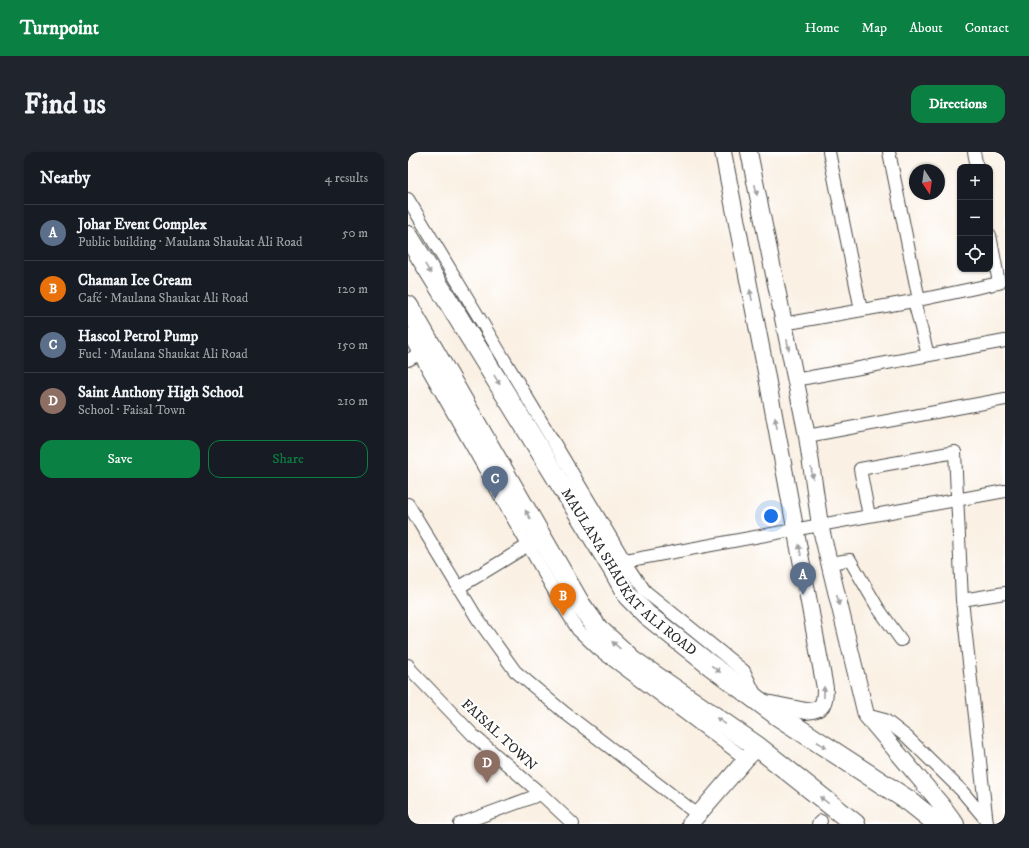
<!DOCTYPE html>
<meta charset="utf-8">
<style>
:root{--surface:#171b24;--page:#20242c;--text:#f1f3f6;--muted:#9ea1a6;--line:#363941;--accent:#0b8043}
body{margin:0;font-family:"IM FELL DW Pica",serif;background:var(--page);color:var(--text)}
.controls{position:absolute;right:12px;top:12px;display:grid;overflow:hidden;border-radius:8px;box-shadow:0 1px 3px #0004}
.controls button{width:36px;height:36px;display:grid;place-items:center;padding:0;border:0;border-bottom:1px solid var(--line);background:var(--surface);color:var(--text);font:20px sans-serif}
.compass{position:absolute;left:501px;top:12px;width:36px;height:36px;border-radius:50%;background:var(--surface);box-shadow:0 1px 3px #0004;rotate:167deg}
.you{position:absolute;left:363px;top:364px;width:14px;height:14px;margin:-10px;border:3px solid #fff;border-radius:50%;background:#1a73e8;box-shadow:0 0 0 6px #1a73e833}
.badge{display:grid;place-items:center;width:26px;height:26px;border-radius:50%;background:var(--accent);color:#fff;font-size:13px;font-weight:700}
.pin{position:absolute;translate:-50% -33px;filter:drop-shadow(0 1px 2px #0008)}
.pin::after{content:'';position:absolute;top:21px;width:14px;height:12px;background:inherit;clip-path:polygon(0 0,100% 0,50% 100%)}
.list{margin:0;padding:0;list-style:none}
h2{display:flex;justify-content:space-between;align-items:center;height:52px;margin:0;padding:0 16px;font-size:17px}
h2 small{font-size:13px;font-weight:400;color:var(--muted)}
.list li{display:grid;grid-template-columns:26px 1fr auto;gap:12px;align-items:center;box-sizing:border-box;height:56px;padding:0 16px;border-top:1px solid var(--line)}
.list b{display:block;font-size:15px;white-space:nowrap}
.list p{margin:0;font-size:13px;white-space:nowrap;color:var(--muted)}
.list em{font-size:13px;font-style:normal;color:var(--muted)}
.actions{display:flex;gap:8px;padding:12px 16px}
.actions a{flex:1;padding:9px 0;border:1px solid var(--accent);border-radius:12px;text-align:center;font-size:14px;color:var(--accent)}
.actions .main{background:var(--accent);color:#fff}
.icon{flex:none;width:22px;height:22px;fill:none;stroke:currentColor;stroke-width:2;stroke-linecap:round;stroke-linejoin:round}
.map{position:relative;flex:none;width:597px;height:672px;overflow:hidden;border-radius:12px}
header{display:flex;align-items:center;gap:24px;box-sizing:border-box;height:56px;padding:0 20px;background:var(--accent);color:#fff}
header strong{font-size:19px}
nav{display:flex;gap:22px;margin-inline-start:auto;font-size:14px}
.intro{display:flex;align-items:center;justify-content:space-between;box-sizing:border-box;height:96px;padding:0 24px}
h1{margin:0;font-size:28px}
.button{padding:10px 18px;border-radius:12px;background:var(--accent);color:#fff;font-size:14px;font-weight:700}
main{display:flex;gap:24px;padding:0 24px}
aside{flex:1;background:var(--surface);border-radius:12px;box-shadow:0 1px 3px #0004}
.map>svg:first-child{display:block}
</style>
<header>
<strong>Turnpoint</strong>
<nav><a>Home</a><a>Map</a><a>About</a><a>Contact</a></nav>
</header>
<div class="intro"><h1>Find us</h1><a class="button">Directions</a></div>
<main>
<aside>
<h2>Nearby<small>4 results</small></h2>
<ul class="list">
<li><span class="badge" style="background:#5c6f8a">A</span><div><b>Johar Event Complex</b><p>Public building · Maulana Shaukat Ali Road</p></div><em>50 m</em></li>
<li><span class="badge" style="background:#e8710a">B</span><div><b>Chaman Ice Cream</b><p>Café · Maulana Shaukat Ali Road</p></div><em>120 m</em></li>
<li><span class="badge" style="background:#5c6f8a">C</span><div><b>Hascol Petrol Pump</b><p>Fuel · Maulana Shaukat Ali Road</p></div><em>150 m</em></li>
<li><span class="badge" style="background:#8d6e63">D</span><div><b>Saint Anthony High School</b><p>School · Faisal Town</p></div><em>210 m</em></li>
</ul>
<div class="actions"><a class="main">Save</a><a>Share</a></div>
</aside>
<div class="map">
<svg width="597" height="672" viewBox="0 0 597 672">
<rect width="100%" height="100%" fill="#fff"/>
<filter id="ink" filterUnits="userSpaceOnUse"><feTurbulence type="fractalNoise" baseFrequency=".025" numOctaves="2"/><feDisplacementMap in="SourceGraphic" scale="8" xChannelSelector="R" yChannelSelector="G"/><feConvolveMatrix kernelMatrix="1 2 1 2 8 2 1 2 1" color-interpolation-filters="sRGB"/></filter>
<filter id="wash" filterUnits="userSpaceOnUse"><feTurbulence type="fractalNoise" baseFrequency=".012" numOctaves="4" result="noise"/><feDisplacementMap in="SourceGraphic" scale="16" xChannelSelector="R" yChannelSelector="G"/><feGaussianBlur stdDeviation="0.9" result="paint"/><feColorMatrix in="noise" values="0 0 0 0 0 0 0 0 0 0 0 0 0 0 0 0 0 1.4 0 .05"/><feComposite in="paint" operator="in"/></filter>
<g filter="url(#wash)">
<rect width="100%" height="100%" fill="#faf0e3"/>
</g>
<g filter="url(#ink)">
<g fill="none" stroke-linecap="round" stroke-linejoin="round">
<defs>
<path id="minor" d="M421 0 453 158
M481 0 511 148
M566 0 569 15
M0 47 217 409 237 439 336 519 348 544
M506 149 520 203
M375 172 511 148 591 131 582 83
M0 182 149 444 170 478 191 498 338 607
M0 208 11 202
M387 228 597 189
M399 284 597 247
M0 352 69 466 107 519 157 561 290 663
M461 364 452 317 547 300 554 448 579 672
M421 411 442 408 470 456 493 488
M211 413 217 409 597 339
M50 436 127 389
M554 448 597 441
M0 513 3 518 65 583 133 642 165 672
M458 563 477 568 499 585 553 638 579 669
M52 672 133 642
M410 672 413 669"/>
<path id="tertiary" d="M315 0 358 220 417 536C417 552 415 558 398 559L353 550
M341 0 399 284 412 373 458 563 537 657 548 672
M282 672 338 607 350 595"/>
<g id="primary">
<path id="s1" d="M0 84 205 417 220 444 239 463 298 510 369 563 501 649 530 672"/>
<path d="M0 154 172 452 190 477 224 508 350 595 447 672"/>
</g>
</defs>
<use href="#minor" stroke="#4a4947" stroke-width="14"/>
<use href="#tertiary" stroke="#4a4947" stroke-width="18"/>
<use href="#primary" stroke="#4a4947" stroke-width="22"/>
<use href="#minor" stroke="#fff" stroke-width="12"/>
<use href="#tertiary" stroke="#fff" stroke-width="16"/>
<use href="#primary" stroke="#fff" stroke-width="20"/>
</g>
<defs><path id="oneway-solid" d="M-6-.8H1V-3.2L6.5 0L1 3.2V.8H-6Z"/></defs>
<g fill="#a0a0a0">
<use href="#oneway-solid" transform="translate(348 38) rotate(79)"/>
<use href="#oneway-solid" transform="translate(20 117) rotate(58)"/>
<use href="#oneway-solid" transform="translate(343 143) rotate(-101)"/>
<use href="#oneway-solid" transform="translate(380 193) rotate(79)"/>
<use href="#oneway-solid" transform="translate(89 228) rotate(58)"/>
<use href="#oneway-solid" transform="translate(368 271) rotate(-101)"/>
<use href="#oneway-solid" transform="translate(404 321) rotate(81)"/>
<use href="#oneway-solid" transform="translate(120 363) rotate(-120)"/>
<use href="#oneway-solid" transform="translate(392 398) rotate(-100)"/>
<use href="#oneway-solid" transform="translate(430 448) rotate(76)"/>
<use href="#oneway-solid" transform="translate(208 493) rotate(-138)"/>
<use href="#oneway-solid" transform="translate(308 517) rotate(37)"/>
<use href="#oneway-solid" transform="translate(416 540) rotate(-90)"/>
<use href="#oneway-solid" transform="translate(313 569) rotate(-145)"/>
<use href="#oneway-solid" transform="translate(414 593) rotate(33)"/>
<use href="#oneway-solid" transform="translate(416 648) rotate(-142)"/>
</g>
</g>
<g text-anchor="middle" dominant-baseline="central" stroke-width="4" stroke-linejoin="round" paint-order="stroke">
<g font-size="14" fill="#2b2b2b" stroke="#fff">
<text stroke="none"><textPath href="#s1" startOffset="404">MAULANA SHAUKAT ALI ROAD</textPath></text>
<text transform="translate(91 583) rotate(43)">FAISAL TOWN</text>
</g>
</g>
</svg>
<div class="controls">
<button>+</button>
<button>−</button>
<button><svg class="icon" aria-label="locate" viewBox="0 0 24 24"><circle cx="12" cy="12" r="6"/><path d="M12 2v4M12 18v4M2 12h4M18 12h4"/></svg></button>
</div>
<svg class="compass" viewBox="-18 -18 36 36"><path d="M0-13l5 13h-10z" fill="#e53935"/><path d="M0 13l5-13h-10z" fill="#9ea1a6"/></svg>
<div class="you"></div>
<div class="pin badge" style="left:395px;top:443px;background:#5c6f8a">A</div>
<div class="pin badge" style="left:155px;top:464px;background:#e8710a">B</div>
<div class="pin badge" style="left:87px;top:347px;background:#5c6f8a">C</div>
<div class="pin badge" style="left:79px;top:631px;background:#8d6e63">D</div>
</div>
</main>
